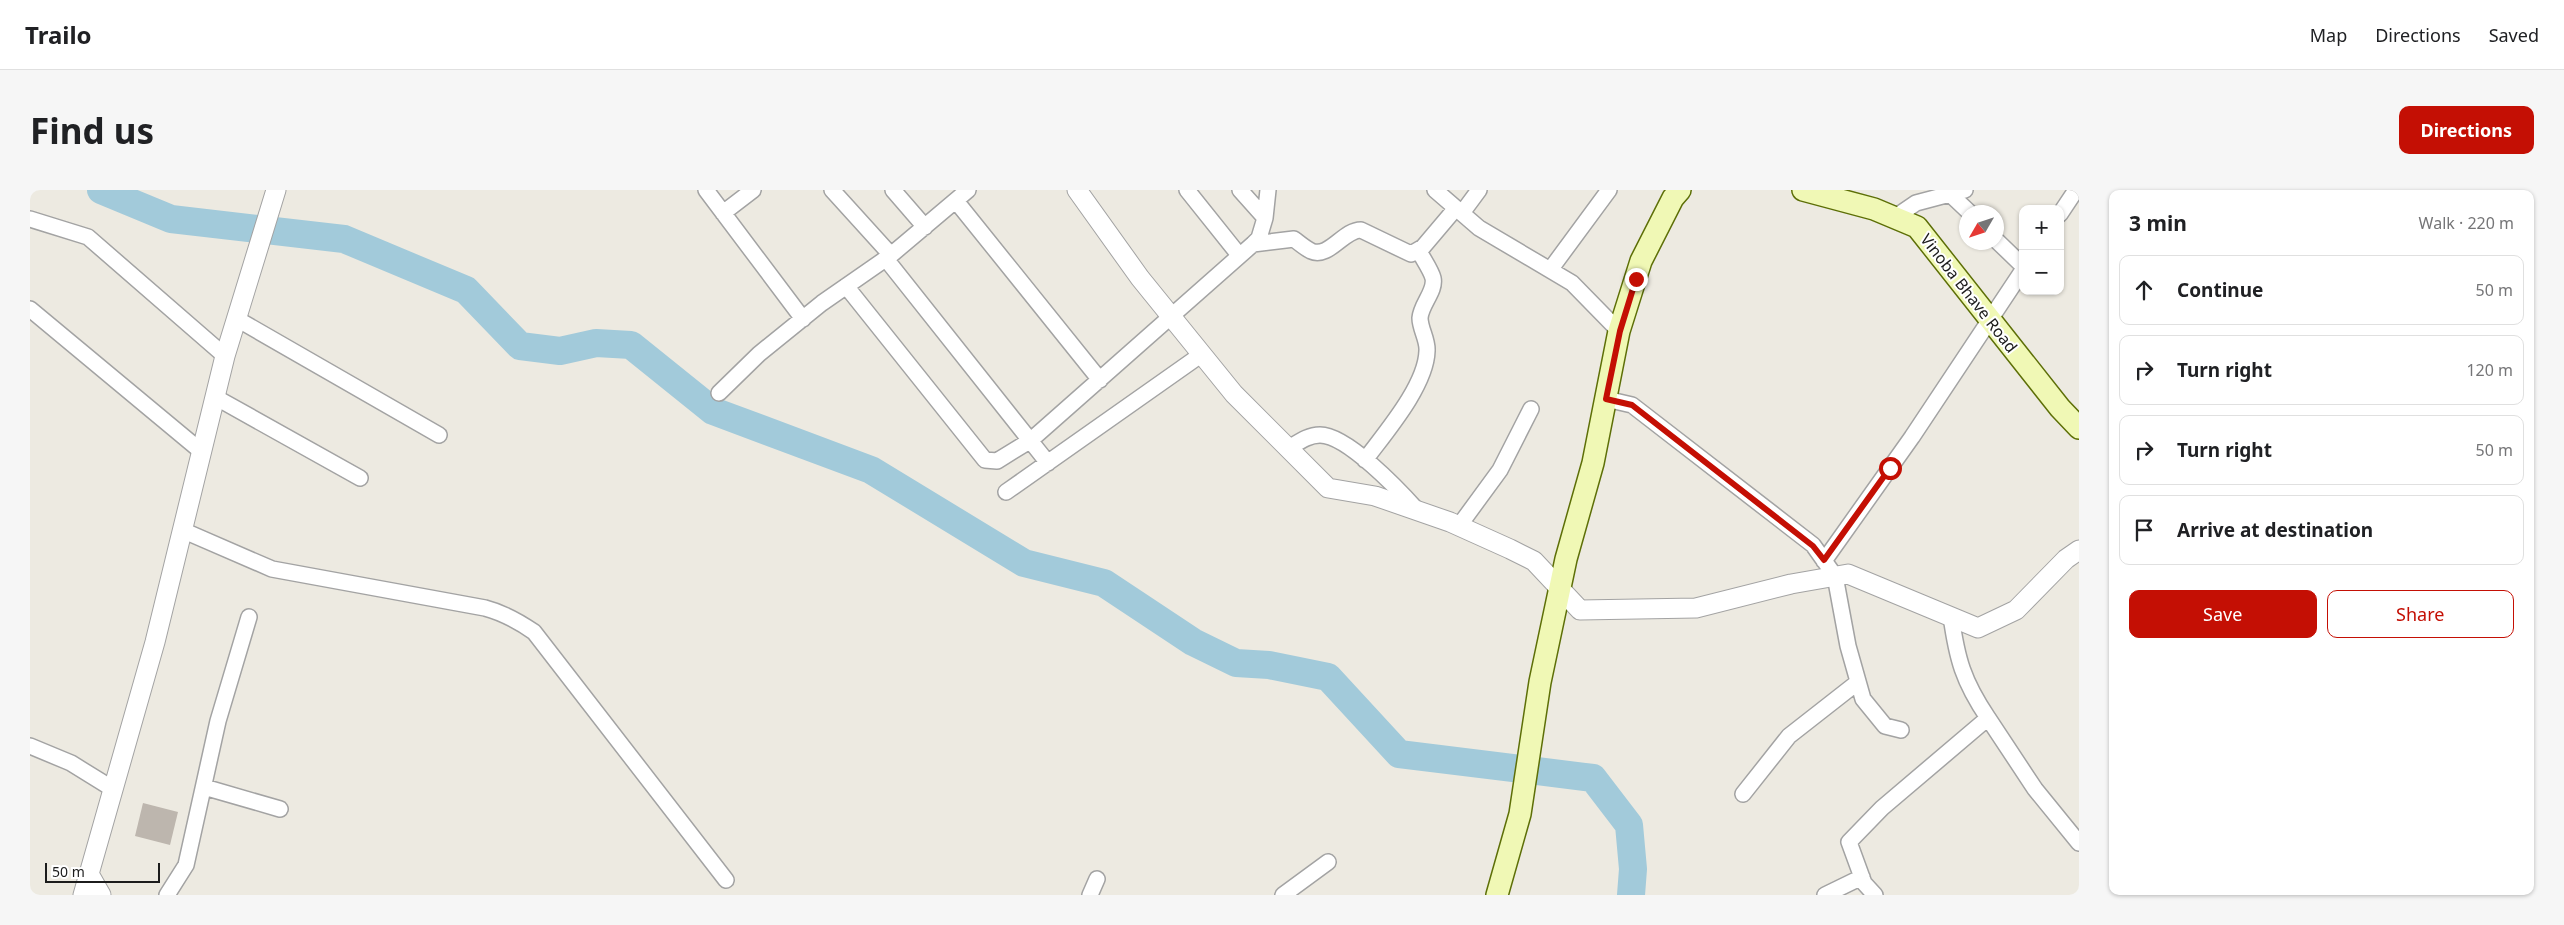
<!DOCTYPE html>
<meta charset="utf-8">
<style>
:root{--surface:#fff;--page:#f6f6f6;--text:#202124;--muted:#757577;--line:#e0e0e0;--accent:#c40f04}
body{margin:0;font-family:"Noto Sans",sans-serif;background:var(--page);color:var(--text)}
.controls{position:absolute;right:15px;top:15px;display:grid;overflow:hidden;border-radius:10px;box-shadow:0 1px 4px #0004}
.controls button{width:45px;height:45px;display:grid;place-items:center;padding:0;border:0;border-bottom:1px solid var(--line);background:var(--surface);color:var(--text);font:25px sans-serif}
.compass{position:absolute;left:1929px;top:15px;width:45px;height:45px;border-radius:50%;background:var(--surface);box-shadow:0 1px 4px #0004;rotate:231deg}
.scale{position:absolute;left:15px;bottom:12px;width:115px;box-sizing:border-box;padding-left:5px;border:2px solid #1c1c1c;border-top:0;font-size:14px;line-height:18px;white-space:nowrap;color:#1c1c1c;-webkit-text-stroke:4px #fff;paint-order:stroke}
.stop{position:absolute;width:15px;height:15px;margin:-11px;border:4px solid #c40f04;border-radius:50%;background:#fff}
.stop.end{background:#c40f04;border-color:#fff;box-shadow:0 1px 5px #0008}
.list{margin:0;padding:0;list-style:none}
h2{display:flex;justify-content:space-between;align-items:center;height:65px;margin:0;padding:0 20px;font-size:21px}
h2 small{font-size:16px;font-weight:400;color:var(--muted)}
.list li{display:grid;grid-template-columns:32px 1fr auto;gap:15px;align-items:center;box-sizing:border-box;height:70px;margin:0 10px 10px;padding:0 10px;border:1px solid var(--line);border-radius:10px}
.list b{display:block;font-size:19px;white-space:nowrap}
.list em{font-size:16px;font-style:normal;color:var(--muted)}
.actions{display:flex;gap:10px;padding:15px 20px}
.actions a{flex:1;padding:11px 0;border:1px solid var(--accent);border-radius:10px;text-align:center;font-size:18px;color:var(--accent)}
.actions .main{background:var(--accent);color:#fff}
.icon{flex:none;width:28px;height:28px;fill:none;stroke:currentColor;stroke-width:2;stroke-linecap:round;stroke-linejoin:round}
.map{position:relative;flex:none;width:2049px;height:705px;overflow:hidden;border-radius:10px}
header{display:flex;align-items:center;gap:30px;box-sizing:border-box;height:70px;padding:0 25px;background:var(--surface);border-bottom:1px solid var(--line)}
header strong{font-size:24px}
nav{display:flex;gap:28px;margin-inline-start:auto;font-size:18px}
.intro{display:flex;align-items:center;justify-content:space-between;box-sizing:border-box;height:120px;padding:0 30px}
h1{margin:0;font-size:35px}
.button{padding:12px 22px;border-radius:10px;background:var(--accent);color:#fff;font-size:18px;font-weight:700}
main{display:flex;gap:30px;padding:0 30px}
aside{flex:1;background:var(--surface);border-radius:10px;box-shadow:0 1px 4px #0004}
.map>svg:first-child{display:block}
</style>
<header>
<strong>Trailo</strong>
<nav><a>Map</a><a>Directions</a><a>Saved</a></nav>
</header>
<div class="intro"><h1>Find us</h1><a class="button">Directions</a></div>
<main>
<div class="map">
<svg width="2049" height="705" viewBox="0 0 2049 705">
<rect width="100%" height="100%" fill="#edeae1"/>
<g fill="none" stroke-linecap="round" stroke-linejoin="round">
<path stroke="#a2cada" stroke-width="28" d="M71 0 141 29 314 49 436 100 490 156 530 161 566 153 601 155 683 221 841 280 994 373 1074 393 1163 452 1206 473 1239 475 1298 487 1369 564 1563 588 1599 635 1603 679 1601 705"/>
</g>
<path fill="#bdb6ae" d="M113 613 148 622 140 655 105 646Z"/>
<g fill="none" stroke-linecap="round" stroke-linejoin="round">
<defs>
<path id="minor" d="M676 0 773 129
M802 0 861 65
M863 0 895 37
M1157 0 1209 65
M1210 0 1235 28 1238 0
M1405 0 1449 38 1542 93 1589 141
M1920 4 1939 22
M926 11 1070 190
M693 23 723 0
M1432 23 1449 0
M2030 24 2046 0
M1864 28 1886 13 1935 0
M0 29 58 47 195 166
M1966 50 1993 76
M1223 54 1264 49C1269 53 1275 58 1281 61 1299 69 1313 40 1331 40L1381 64 1393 57 1426 18
M856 69 1018 273
M1520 80 1579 0
M816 96 955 270 967 271 1001 250 1223 54 1229 48 1235 28
M0 119 172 262
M207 129 409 245
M689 203 729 164 792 113 861 65 938 0
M185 207 330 288
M1576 209 1602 215 1783 355 1805 386 1818 456 1833 509 1855 536 1871 540
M1259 258C1269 252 1278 245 1290 245 1317 245 1369 300 1387 320
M1335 270C1355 243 1396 196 1397 161 1398 150 1390 139 1390 128 1391 114 1406 101 1403 88 1401 80 1393 69 1389 61
M976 302 1172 164
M1429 336 1470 280 1501 219
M152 340 242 379 455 418C474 423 488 431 504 442L696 690
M1794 371 1882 247 1993 80
M1958 528 2005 599 2049 653
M0 556 41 573 83 599
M174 597 250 619
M1713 604 1759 546 1828 492
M137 705 156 675 188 531 219 427
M1060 705 1067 689
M1253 705 1298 672
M1795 705 1832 687
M1845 705 1834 693 1819 652 1852 618 1958 528C1933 491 1927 469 1921 426"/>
<path id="tertiary" d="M1047 0 1110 88 1204 204 1298 298 1345 306 1420 332 1480 359 1504 371 1550 420 1666 418 1761 394 1818 384 1948 438 1986 420 2036 369 2049 360
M59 684 71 705
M53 705 125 452 195 166 246 0"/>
<path id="secondary" d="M1773 0 1844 19 1887 37 2030 218 2049 238
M1467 705 1490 624 1510 492 1536 369 1563 273 1589 141 1611 71 1643 8 1650 0"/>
</defs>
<use href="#minor" stroke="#a3a3a3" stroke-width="18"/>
<use href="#tertiary" stroke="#a3a3a3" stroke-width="21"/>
<use href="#secondary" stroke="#5d6f07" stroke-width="24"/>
<use href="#minor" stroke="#fff" stroke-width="15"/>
<use href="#tertiary" stroke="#fff" stroke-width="19"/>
<use href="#secondary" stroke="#f0f8b5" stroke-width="21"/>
</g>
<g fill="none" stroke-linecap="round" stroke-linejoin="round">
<path stroke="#c40f04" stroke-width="6" d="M1606 89 1590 141 1576 209 1602 215 1783 356 1794 370 1860 278"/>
</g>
<g text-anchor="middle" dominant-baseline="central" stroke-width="4" stroke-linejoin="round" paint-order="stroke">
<g font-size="16" fill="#1c1c1c" stroke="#fff">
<text transform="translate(1939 103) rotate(52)">Vinoba Bhave Road</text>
</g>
</g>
</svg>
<div class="controls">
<button>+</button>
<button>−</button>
</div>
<svg class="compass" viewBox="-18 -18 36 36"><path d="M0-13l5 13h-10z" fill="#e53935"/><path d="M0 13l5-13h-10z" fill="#757577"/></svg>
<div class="scale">50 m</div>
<div class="stop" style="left:1860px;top:278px"></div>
<div class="stop end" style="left:1606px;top:89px"></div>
</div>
<aside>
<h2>3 min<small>Walk · 220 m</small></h2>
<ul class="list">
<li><svg class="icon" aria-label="ahead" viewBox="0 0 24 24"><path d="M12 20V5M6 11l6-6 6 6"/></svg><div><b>Continue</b></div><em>50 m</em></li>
<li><svg class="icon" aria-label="right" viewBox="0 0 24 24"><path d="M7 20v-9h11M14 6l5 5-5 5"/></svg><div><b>Turn right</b></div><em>120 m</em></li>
<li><svg class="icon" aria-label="right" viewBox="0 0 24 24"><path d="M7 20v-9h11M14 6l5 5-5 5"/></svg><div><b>Turn right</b></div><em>50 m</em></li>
<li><svg class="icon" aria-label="arrive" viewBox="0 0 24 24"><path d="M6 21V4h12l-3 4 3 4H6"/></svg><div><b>Arrive at destination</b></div></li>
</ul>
<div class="actions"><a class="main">Save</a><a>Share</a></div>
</aside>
</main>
